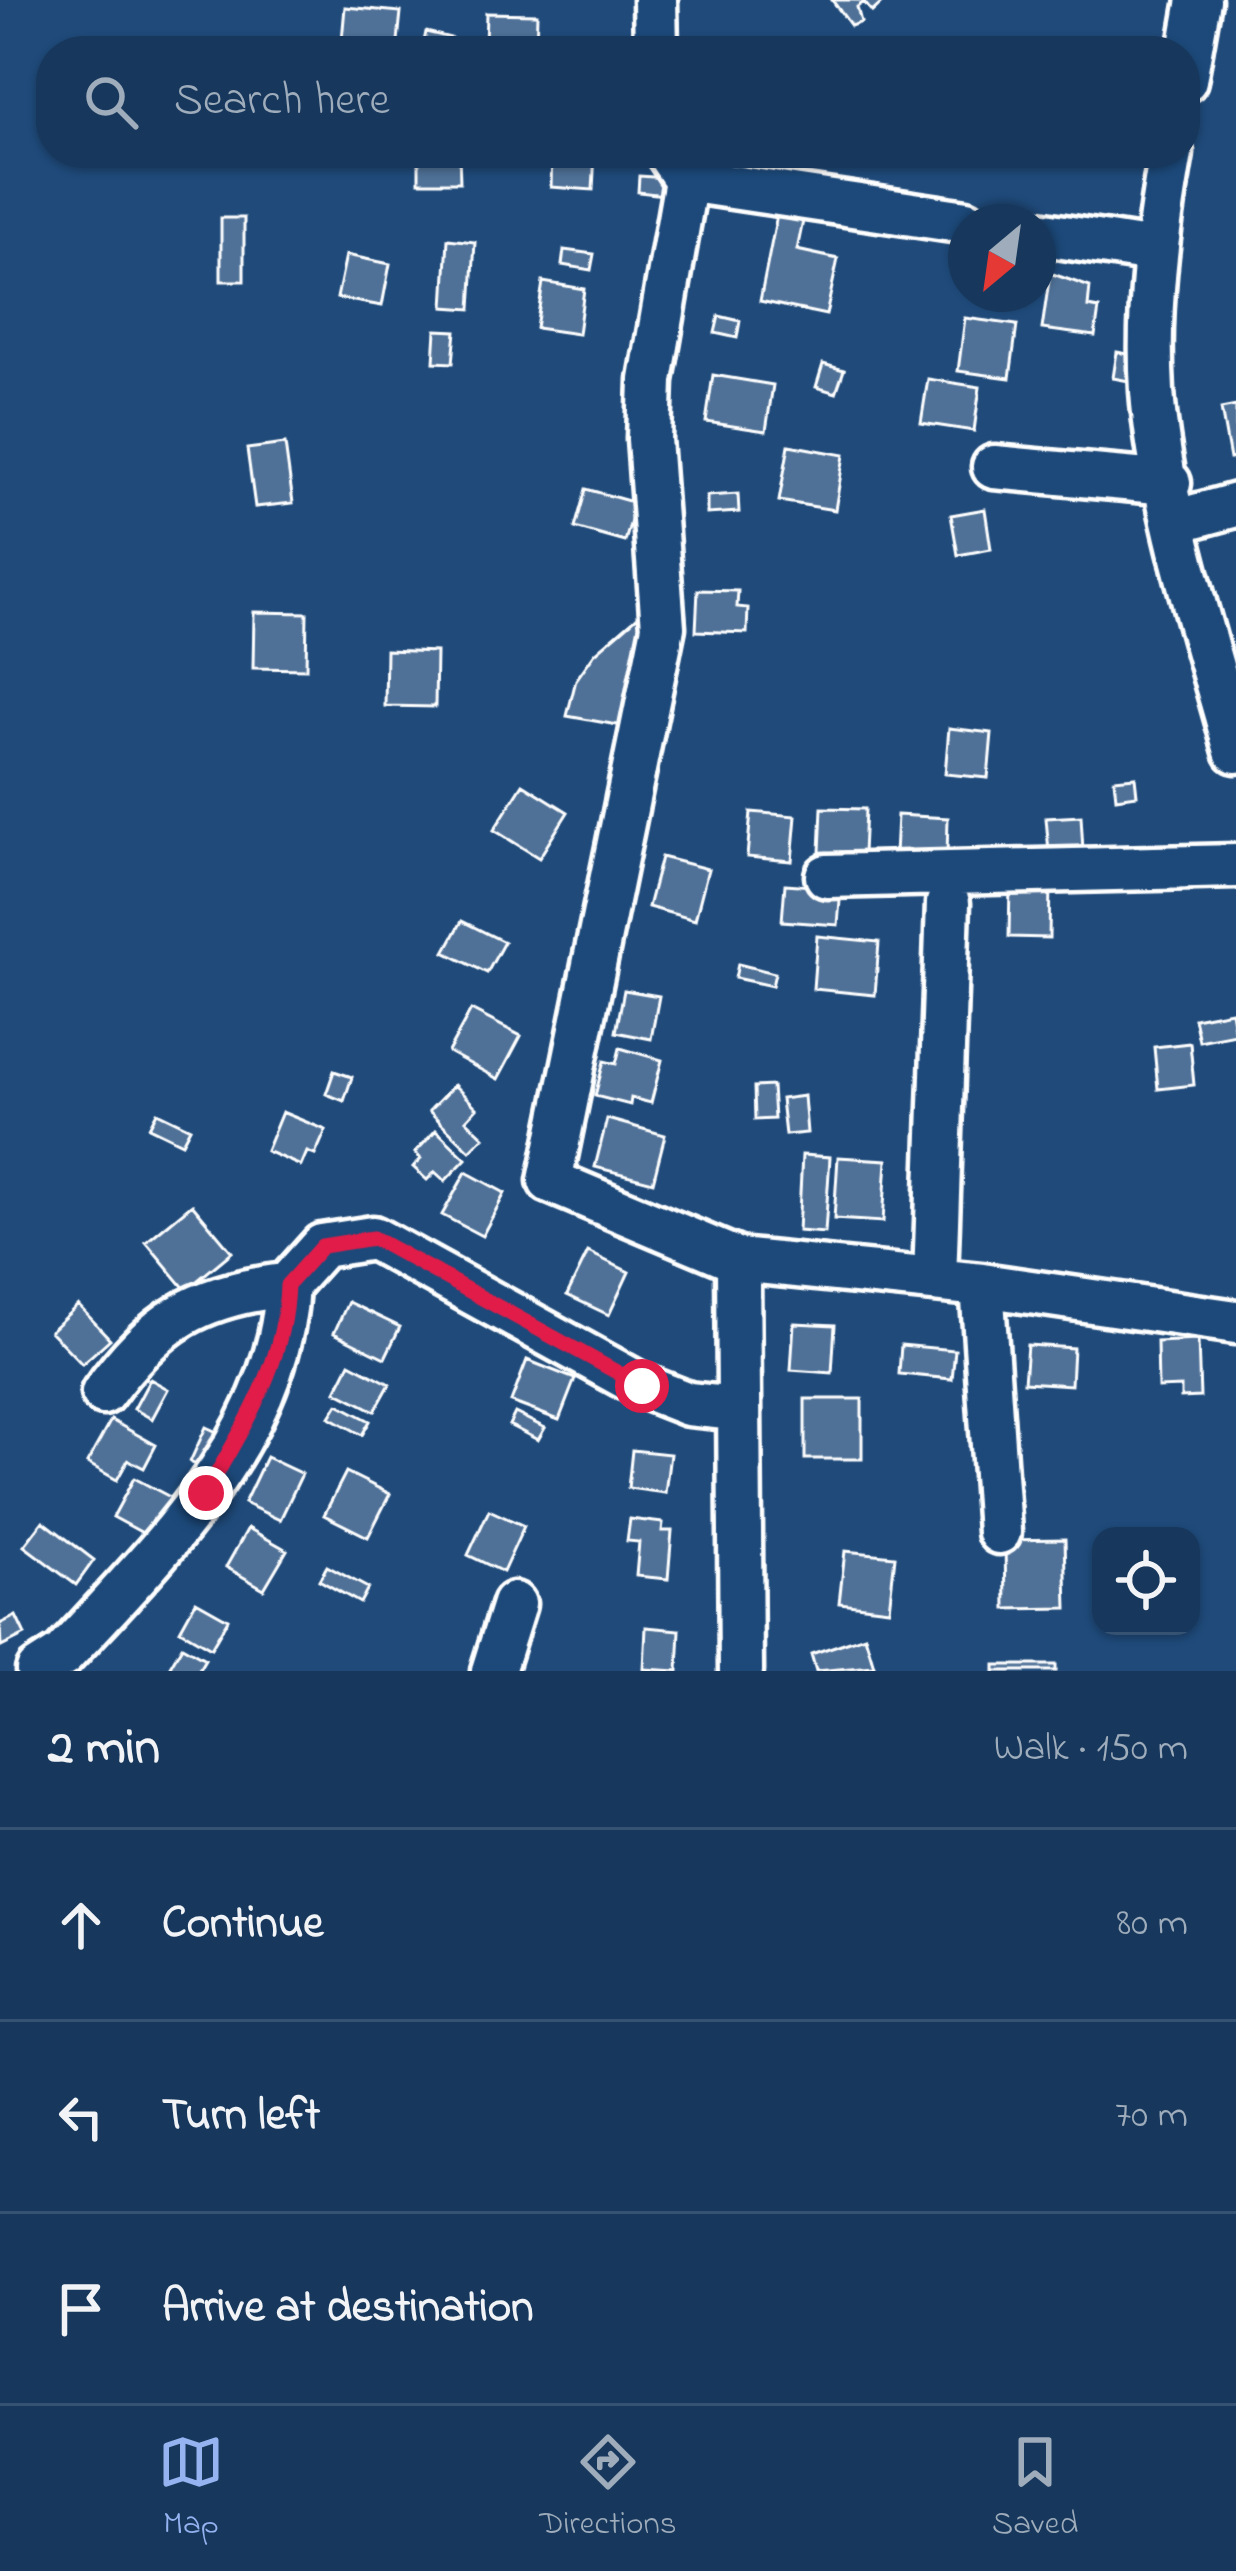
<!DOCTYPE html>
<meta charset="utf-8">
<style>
:root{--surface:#17385c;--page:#244365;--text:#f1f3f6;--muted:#9eacbb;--line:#365272;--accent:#95b2f1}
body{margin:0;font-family:"Indie Flower",sans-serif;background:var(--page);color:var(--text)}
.controls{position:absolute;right:36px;bottom:36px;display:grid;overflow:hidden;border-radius:24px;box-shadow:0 3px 9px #0004}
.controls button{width:108px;height:108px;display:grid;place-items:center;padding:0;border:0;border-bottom:3px solid var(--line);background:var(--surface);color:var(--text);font:60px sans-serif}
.compass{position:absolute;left:948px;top:204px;width:108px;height:108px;border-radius:50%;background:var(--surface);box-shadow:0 3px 9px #0004;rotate:209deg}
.stop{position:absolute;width:36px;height:36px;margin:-27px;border:9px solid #e11d48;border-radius:50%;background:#fff}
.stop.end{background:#e11d48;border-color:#fff;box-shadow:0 3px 12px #0008}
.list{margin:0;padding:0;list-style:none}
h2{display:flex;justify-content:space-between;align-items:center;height:156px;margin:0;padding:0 48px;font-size:51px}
h2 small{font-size:39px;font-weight:400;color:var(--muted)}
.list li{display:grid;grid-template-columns:78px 1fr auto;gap:36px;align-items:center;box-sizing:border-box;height:192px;padding:0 48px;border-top:3px solid var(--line)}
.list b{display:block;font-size:45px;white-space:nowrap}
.list em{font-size:39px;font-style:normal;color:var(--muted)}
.icon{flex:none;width:66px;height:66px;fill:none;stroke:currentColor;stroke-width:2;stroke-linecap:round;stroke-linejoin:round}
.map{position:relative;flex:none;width:1236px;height:1671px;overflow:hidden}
.search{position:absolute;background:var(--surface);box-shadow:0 3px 9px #0004;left:36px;right:36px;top:36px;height:132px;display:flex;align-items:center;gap:30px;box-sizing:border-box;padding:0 42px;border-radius:48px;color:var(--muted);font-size:45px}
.sheet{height:732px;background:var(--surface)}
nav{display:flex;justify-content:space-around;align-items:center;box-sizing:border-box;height:168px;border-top:3px solid var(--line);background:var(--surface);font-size:33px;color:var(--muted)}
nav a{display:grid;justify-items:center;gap:6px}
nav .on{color:var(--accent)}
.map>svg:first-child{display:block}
</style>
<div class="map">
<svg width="1236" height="1671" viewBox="0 0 1236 1671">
<rect width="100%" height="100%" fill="#1f4a7a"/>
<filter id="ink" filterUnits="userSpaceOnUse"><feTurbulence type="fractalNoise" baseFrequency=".00833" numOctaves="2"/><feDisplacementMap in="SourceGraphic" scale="24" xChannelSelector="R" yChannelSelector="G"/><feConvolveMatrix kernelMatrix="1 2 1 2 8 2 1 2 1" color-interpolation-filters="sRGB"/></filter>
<g filter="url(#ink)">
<path fill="#507197" stroke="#fff" stroke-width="3" d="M832 0H885L872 12 864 2 857 7 861 22 851 26Z
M345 7 401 12 397 51H341Z
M486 13 537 14 536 47 485 46Z
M426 32 451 38 448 51H422Z
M419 153H459L460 182H419Z
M552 153H595L593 190 551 187Z
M639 176 666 178 665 195 638 192Z
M778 210 804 216 797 250 838 259 826 315 760 301Z
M221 218H244V281H221Z
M448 239 475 242 471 309 444 307Z
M564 250 594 254 591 270 562 265Z
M346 255 390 264 382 306 337 298Z
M1050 273 1090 287 1088 307 1099 309 1095 336 1042 329Z
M543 282 584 289 578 334 536 328Z
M719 316 740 321 737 338 715 333Z
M965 318 1017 325 1010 378 958 371Z
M436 330 456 331 453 363 434 362Z
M1117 352 1133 355 1129 381 1113 378Z
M823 364 844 370 836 393 816 387Z
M713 375 773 385 766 431 706 422Z
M928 379 980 387 974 431 921 423Z
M1236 406V458L1230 459 1221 409Z
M285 444 293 503 255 507 247 449Z
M789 445 844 455 835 510 779 501Z
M586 489 636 503 625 542 575 528Z
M738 494 739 512 707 514V496Z
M985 509 991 549 958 555 951 515Z
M698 590 738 591 737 607 748 608 747 633 696 631Z
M254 612 307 613 306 669 253 668Z
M639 615 658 624 634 728 567 716 576 680 595 653Z
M386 650 436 652 435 707 385 706Z
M949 728 992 733 988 778 945 774Z
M1135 777 1137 795 1116 798 1114 779Z
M523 784 568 812 539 858 494 830Z
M822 808 865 809 863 854 820 852Z
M751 812 796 816 792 861 747 857Z
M897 815 948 818 947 856 895 854Z
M1081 816 1083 850 1049 852 1046 818Z
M661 857 708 869 695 920 648 907Z
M1010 883 1050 884 1049 938 1009 937Z
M785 884 841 888 838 925 782 921Z
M462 921 504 942 487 973 445 952Z
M817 936 879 942 875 995 813 989Z
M738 964 775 973 772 986 735 978Z
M624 990 659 996 651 1039 616 1032Z
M471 1010 521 1036 498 1079 448 1052Z
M1231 1011 1235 1034 1199 1041 1194 1018Z
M1190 1043 1194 1085 1158 1089 1154 1047Z
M620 1048 662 1060 651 1103 631 1098 630 1105 595 1096 604 1061 616 1064Z
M334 1071 352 1077 344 1101 326 1094Z
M454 1085 477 1108 466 1120 484 1137 470 1151 429 1111Z
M772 1086 774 1119 755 1120 754 1087Z
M804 1096 807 1133 785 1135 781 1099Z
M157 1112 190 1128 182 1143 149 1127Z
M282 1112 326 1130 315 1155 307 1152 301 1166 266 1151Z
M607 1119 665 1135 653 1182 595 1167Z
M436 1130 466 1159 445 1181 435 1172 427 1180 413 1167 421 1159 415 1153Z
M802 1155 830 1157 825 1233 798 1231Z
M838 1157 887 1160 883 1222 834 1219Z
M466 1172 505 1193 482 1236 442 1215Z
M192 1204 232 1252 186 1290 146 1242Z
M588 1252 629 1272 609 1315 567 1295Z
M348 1302 400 1327 385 1358 334 1333Z
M78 1305 110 1339 82 1364 50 1331Z
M794 1323 835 1325 832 1373 791 1370Z
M1198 1340 1200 1397 1181 1398V1387L1158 1388 1157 1342Z
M901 1345 955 1350 952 1379 899 1374Z
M1027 1345 1073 1348 1071 1385 1024 1382Z
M527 1360 575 1379 559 1420 511 1402Z
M350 1363 390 1384 375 1411 336 1391Z
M150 1379 168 1389 152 1419 134 1409Z
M805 1399H862V1459H805Z
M338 1404 370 1421 362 1435 330 1417Z
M515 1413 545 1428 538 1440 509 1425Z
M111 1420 156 1445 144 1468 128 1460 117 1480 87 1463Z
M206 1427 219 1433 202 1468 190 1462Z
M632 1450 670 1454 665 1493 628 1488Z
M266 1457 302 1474 280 1520 244 1503Z
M346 1472 390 1494 368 1537 324 1515Z
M134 1478 172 1498 150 1537 113 1517Z
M489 1510 524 1526 503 1572 468 1555Z
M630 1519 663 1523 662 1531H672L668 1579 636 1576 639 1542 627 1541Z
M43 1521 94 1560 76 1585 24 1546Z
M248 1528 287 1550 264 1589 226 1567Z
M1065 1539 1067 1608 1006 1609 1005 1540Z
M845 1551 895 1556 889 1609 839 1603Z
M327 1566 368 1588 360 1603 319 1580Z
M196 1601 228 1619 211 1648 180 1630Z
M16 1616 25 1635 1 1647 0 1624Z
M646 1627 680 1630 678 1671 644 1669Z
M865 1636 874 1666 816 1671 811 1654Z
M182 1646 205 1659 198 1671 169 1668Z
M995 1665H1056V1671H995Z"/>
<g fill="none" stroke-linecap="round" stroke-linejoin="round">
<defs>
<path id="minor" d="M655 0 656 51
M1185 80 1199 0
M668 153 686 180 651 380 649 439 663 627 550 1181 738 1260 982 1285 1236 1322
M1171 153C1157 233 1147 310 1152 391 1160 503 1206 642 1236 751
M686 180 966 222
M1038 233 1153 251
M994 467 1169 483
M1177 521 1236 505
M827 876 1236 866
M738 1260 741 1671
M935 1280 948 903
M982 1285 999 1532
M103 1393C155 1321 199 1294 287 1285L322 1246 373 1238 642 1386 688 1404 736 1409
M38 1671 63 1655C159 1551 281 1434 287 1285
M493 1671 514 1604"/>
</defs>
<use href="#minor" stroke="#fff" stroke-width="51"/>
<use href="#minor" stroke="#1f4a7a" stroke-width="42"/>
</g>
</g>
<g fill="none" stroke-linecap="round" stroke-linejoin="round" filter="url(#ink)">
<path stroke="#e11d48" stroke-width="15" d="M206 1493C245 1422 284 1368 287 1285L322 1246 373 1238 642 1386"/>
</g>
</svg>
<div class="controls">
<button><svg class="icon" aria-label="locate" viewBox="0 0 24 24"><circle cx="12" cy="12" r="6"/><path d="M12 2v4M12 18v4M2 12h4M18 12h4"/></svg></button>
</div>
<svg class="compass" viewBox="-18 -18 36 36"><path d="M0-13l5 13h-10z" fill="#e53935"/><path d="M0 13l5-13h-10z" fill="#9eacbb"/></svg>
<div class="stop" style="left:642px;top:1386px"></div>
<div class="stop end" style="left:206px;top:1493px"></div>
<div class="search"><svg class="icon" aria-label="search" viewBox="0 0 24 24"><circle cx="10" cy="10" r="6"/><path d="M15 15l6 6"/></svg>Search here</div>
</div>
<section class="sheet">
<h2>2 min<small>Walk · 150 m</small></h2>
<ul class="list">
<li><svg class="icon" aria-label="ahead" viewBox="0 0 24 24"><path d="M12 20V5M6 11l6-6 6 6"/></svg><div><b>Continue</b></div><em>80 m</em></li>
<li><svg class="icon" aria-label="left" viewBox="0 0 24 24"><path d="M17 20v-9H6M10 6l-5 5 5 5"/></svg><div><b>Turn left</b></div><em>70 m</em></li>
<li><svg class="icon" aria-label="arrive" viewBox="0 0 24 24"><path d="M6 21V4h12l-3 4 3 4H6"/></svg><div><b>Arrive at destination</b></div></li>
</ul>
</section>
<nav>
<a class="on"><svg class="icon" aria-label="map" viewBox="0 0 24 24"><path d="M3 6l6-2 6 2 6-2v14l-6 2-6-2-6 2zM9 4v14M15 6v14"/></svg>Map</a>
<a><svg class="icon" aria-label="directions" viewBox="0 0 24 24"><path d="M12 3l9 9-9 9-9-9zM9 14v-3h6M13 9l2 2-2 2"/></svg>Directions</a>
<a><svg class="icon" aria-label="saved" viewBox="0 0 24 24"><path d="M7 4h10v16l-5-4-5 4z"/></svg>Saved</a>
</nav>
